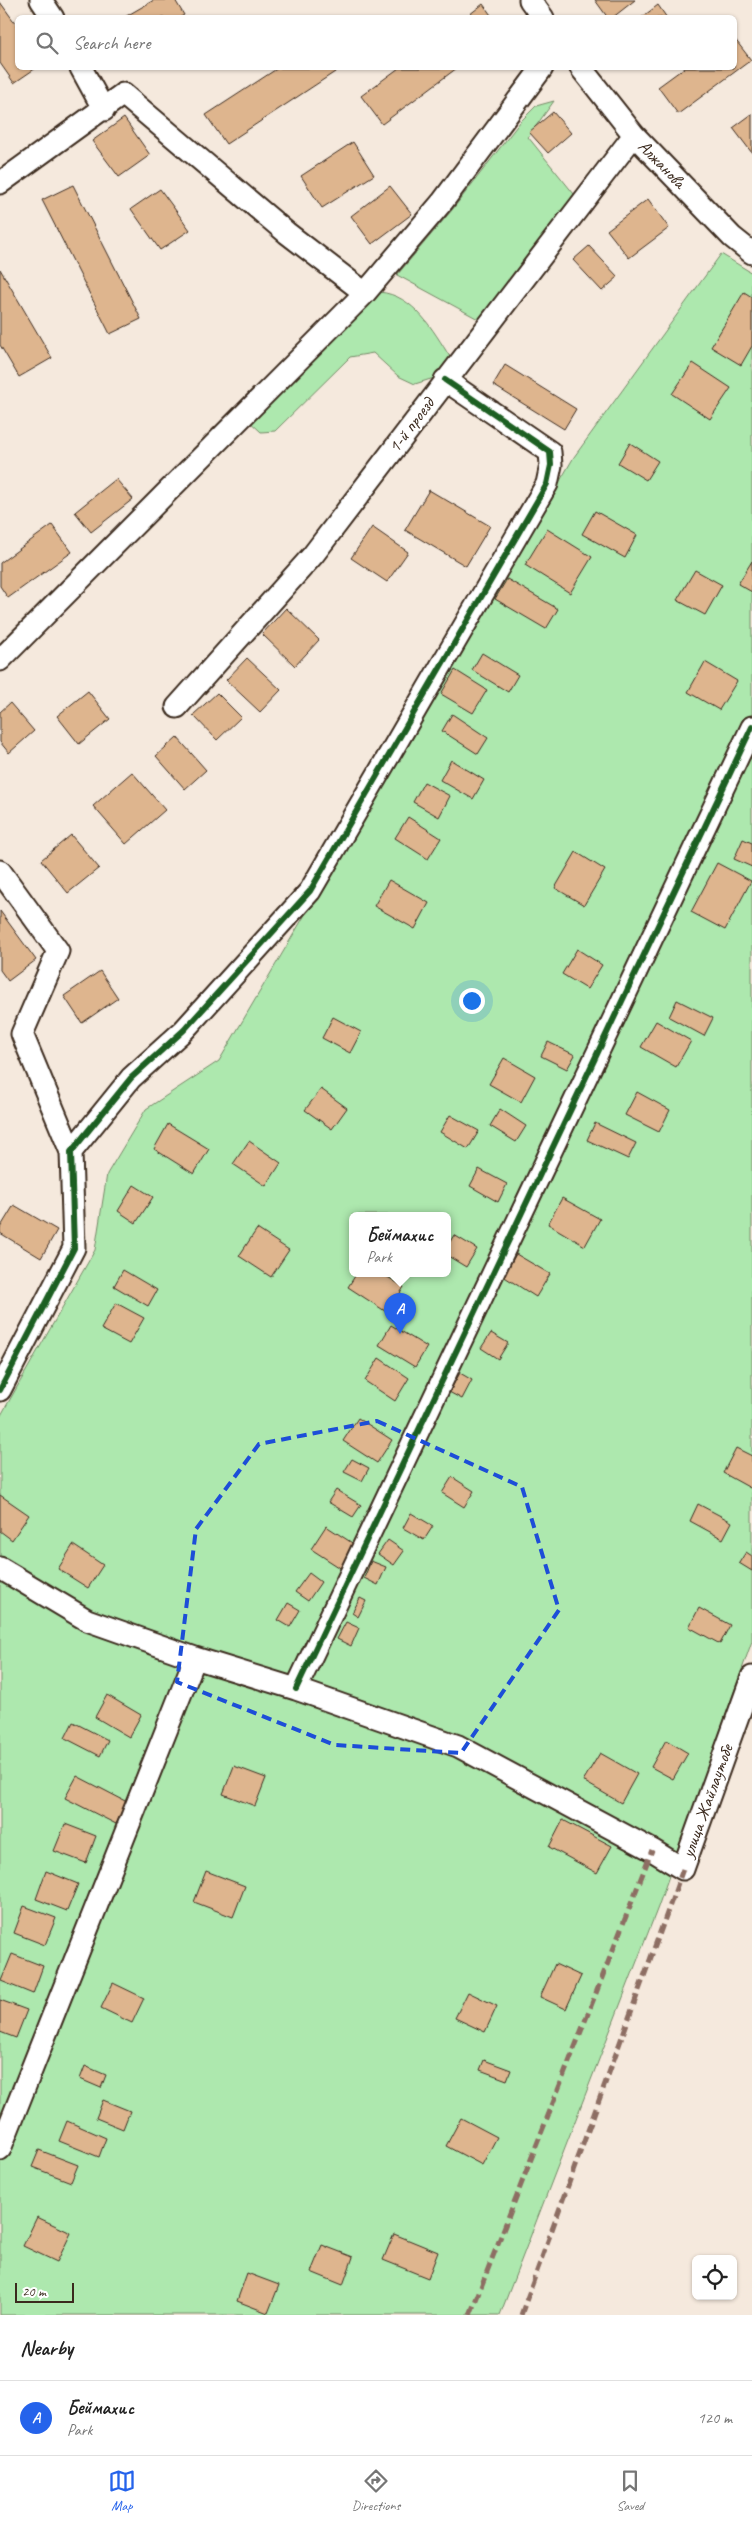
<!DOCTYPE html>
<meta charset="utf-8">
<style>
:root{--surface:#fff;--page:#f2f2f2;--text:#222;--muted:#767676;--line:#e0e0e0;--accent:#2563eb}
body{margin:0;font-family:Caveat,sans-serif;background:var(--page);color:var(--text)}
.controls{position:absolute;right:15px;bottom:15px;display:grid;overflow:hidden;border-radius:8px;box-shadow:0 1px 4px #0004}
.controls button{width:45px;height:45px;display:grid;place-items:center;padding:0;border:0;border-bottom:1px solid var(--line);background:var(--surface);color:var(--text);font:25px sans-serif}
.scale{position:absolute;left:15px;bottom:12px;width:59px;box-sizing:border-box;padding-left:5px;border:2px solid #3b2a1e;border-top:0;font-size:14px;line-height:18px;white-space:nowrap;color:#3b2a1e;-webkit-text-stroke:4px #fff;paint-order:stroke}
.you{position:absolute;left:471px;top:1000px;width:18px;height:18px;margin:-12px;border:4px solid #fff;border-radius:50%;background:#1a73e8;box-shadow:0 0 0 8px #1a73e833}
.badge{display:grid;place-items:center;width:32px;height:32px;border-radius:50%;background:var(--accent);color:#fff;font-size:16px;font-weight:700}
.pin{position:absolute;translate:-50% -41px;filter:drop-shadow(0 1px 2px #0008)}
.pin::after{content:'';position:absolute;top:26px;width:18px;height:15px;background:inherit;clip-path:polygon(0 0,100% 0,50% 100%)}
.popup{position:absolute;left:349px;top:1212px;width:102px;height:65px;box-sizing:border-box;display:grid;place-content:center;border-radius:8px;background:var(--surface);filter:drop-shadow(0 1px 4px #0005);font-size:16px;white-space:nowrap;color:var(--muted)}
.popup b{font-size:19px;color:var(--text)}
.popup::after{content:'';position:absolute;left:50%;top:100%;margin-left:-10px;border:10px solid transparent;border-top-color:var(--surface)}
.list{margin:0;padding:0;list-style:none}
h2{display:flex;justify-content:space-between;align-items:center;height:65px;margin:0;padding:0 20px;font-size:21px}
h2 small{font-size:16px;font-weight:400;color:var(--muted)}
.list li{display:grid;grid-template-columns:32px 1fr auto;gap:15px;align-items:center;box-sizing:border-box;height:75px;padding:0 20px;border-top:1px solid var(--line)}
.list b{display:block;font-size:19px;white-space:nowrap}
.list p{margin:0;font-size:16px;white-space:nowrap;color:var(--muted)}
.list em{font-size:16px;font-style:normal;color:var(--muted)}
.icon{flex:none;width:28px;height:28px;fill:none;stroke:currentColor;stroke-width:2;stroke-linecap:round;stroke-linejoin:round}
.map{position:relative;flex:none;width:752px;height:2315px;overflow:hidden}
.search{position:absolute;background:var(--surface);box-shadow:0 1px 4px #0004;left:15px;right:15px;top:15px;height:55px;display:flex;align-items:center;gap:12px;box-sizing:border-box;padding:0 18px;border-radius:8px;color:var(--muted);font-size:19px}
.sheet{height:140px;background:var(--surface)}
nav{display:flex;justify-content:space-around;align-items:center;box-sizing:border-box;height:70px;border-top:1px solid var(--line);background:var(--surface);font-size:14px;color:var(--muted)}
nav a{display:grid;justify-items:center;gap:2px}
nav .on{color:var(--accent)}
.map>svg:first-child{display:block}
</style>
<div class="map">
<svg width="752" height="2315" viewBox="0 0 752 2315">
<rect width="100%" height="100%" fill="#f5e9dd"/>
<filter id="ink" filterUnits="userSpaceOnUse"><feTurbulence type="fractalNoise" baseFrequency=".02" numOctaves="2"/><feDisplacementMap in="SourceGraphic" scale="10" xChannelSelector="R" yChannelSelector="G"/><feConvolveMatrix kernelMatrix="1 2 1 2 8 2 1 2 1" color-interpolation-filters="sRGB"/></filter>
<g filter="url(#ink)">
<path fill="#ade8ae" stroke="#748966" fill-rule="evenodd" d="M554 101 528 137 578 199 480 320 397 275 452 210 520 122 536 106Z
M721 254 752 273V1641L658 1907 500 2315H0V1417L95 1250 107 1174 146 1109 219 1061 574 457ZM352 1215H448V1273H352Z
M379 292C414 295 433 330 450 357L434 378 415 384 398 376 373 353 350 357 275 431 261 432 247 419Z"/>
<path fill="#deb58e" stroke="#3b2a1e" d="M154 0H175L184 15 179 18H123Z
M595 0H635L612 18H608Z
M0 2 18 27V68H36L14 83 0 63Z
M483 4 493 18H465Z
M658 5 667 18H641Z
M734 38 751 60 678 114 658 87 684 68H734Z
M278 68H341L226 144 206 115Z
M399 68H457L382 124 361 96Z
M553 112 571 133 548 153 529 132Z
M752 114V153L733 128Z
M124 118 150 155 119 177 92 141Z
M353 142 374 175 322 208 301 176Z
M73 185 141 319 110 334 42 200Z
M390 186 412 214 372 244 351 216Z
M160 189 190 230 160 250 131 209Z
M648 199 669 228 629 258 607 230Z
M589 246 618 277 602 291 573 260Z
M0 269 52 358 19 377 0 345Z
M744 292 752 297V346L741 365 711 347Z
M693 363 731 388 710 419 672 394Z
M505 365 576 409 564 429 493 385Z
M630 443 658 461 646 480 618 463Z
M116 479 133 499 91 532 75 512Z
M429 490 490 526 466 566 405 530Z
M595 511 637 535 625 558 582 534Z
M52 525 72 552 8 598 0 586V563Z
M372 527 408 552 387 582 351 558Z
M547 529 592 557 570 593 525 565Z
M752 561V592L738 584Z
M695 570 722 585 705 615 677 600Z
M507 579 558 609 546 629 495 599Z
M286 608 319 640 295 666 262 634Z
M482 653 518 675 508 692 472 670Z
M247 658 281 690 260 712 226 680Z
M705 662 737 681 719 710 688 692Z
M455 670 487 690 473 713 441 694Z
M88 691 110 719 79 744 57 716Z
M217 693 241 717 217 740 193 715Z
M10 703 34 731 9 753 0 742V712Z
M452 714 488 738 478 754 442 731Z
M177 737 206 770 185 789 156 756Z
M451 760 484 780 473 799 440 780Z
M132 772 165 810 126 844 93 806Z
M424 782 450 796 439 817 413 802Z
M408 817 441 838 428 859 395 838Z
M71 835 99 868 68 893 41 860Z
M743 839 752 843V867L734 859Z
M576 852 605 870 584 905 555 888Z
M717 863 751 881 725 930 691 912Z
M389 880 429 903 415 929 374 906Z
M0 911 36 960 8 981 0 970Z
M577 949 602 965 587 989 562 974Z
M100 971 118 998 82 1023 64 996Z
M677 1000 713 1018 704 1036 669 1017Z
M333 1017 361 1032 350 1053 322 1038Z
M656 1021 691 1041 676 1067 641 1047Z
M548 1042 575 1055 567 1069 541 1056Z
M504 1058 535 1076 521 1102 489 1084Z
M321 1089 347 1108 332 1129 305 1110Z
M637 1092 670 1110 659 1132 625 1115Z
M500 1109 526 1126 516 1142 490 1126Z
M450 1115 479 1131 468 1149 440 1132Z
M595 1123 636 1143 628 1159 587 1140Z
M168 1124 209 1149 194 1174 154 1149Z
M249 1141 281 1163 266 1186 233 1164Z
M479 1169 507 1184 498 1202 470 1186Z
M134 1185 153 1197 136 1223 118 1211Z
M562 1198 600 1219 585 1246 548 1224Z
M14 1205 57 1230 41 1258 0 1233V1228Z
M257 1229 289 1250 271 1277 239 1256Z
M454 1235 477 1249 466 1267 448 1256V1245Z
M516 1254 550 1274 536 1297 503 1276Z
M123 1270 157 1290 148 1306 114 1286Z
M357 1273H381L404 1287 388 1313 348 1287Z
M116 1303 144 1318 129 1344 101 1329Z
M391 1325 427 1347 415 1367 379 1345Z
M491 1333 508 1343 498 1359 481 1348Z
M379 1358 409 1378 395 1401 365 1381Z
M460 1373 472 1380 462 1399 449 1392Z
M358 1418 392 1440 377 1463 343 1441Z
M736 1448 752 1456V1489L723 1473Z
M352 1459 369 1468 362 1481 344 1472Z
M452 1477 474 1491 464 1507 442 1493Z
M336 1490 361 1505 353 1517 328 1502Z
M0 1495 29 1515 12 1540 0 1531Z
M698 1504 732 1522 723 1539 690 1521Z
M411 1513 433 1526 424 1540 403 1528Z
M326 1526 360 1548 345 1571 311 1549Z
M388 1540 404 1551 394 1565 378 1554Z
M73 1545 103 1565 88 1588 58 1569Z
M746 1552 752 1556V1571L739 1563Z
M371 1561 386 1567 378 1585 364 1578Z
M309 1573 321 1582 308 1601 295 1592Z
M360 1598 366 1601 358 1617 352 1613Z
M288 1603 300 1610 290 1627 278 1620Z
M699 1608 730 1625 720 1644 689 1627Z
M346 1622 359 1628 351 1646 337 1639Z
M107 1695 141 1715 129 1737 95 1717Z
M73 1722 108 1740 100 1756 65 1738Z
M666 1740 688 1753 673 1779 651 1767Z
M600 1753 637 1774 621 1803 583 1781Z
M234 1766 266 1778 255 1806 223 1794Z
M77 1776 127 1802 116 1824 65 1798Z
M563 1820 612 1846 597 1873 549 1847Z
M65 1824 96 1836 86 1863 54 1851Z
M46 1871 78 1884 67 1911 36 1899Z
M206 1871 245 1886 233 1917 194 1902Z
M24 1906 56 1918 45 1945 14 1933Z
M12 1954 43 1966 33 1994 1 1981Z
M555 1964 581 1976 566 2009 540 1997Z
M113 1983 144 1998 132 2023 101 2008Z
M468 1992 497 2006 485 2032 455 2018Z
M0 2000 27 2010 16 2038 0 2032Z
M484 2060 511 2070 507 2080 480 2070Z
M85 2066 106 2075 101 2088 80 2079Z
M103 2100 130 2111 123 2129 96 2118Z
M461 2118 497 2137 482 2165 446 2146Z
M67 2121 106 2138 99 2157 59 2141Z
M39 2150 78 2165 71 2182 32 2167Z
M37 2217 71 2233 57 2262 23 2246Z
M394 2234 438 2252 428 2278 383 2260Z
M322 2245 353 2257 343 2285 311 2272Z
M247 2273 279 2285 268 2313 237 2301Z"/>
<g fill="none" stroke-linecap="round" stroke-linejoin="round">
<defs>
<path id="minor" d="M41 0 53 18
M530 0 543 18
M81 68 104 110
M581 68 634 135 732 237 752 253
M0 183 123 94 287 233 365 293
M0 660 365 293 443 201 542 68
M177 707 313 555 634 135
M0 871 58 951 22 1034 71 1152
M0 1390 74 1248 71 1152 131 1078 184 1030 310 891 547 484 551 465 550 452 445 380
M0 1568 87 1620 195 1658 296 1689 458 1746 652 1850 683 1869 752 1677
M296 1689 752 727
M0 2149 195 1658"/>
</defs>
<use href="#minor" stroke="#3b2a1e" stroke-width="25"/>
<use href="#minor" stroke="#fff" stroke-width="21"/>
<path stroke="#8d6e63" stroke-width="5" stroke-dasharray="10 5" stroke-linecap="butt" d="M470 2315 652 1850
M521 2315 683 1869"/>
<defs>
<path id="cycleway" d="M0 1390 74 1248 71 1152 131 1078 184 1030 310 891 547 484 551 465 550 452 445 380
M296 1689 752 727"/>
</defs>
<use href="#cycleway" stroke="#fff" stroke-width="9"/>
<use href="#cycleway" stroke="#1b5e20" stroke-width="6"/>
</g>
</g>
<path fill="none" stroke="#1d4ed8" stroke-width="4" stroke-dasharray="10 6" stroke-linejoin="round" d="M377 1421 522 1487 559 1610 461 1753 335 1745 177 1682 196 1529 259 1444Z"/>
<g text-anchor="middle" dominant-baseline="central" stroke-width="4" stroke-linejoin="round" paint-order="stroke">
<g font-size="18" fill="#3b2a1e" stroke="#fff">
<text transform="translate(662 164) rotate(46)">Алжанова</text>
<text transform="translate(411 425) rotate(-53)">1-й проезд</text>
<text transform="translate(707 1801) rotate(-70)">улица Жайлаутобе</text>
</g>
</g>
</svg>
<div class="controls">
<button><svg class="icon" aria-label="locate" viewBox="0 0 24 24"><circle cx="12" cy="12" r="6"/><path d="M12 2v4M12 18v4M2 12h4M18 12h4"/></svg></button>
</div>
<div class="scale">20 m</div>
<div class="you"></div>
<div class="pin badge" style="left:400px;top:1334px">A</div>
<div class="popup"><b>Беймахис</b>Park</div>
<div class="search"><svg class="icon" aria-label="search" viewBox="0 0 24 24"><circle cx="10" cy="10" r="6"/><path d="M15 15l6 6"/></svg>Search here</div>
</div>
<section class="sheet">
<h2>Nearby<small></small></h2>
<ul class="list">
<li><span class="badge">A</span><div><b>Беймахис</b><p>Park</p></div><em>120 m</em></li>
</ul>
</section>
<nav>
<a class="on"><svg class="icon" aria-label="map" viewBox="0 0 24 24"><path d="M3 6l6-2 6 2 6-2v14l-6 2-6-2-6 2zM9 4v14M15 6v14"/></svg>Map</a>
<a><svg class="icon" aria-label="directions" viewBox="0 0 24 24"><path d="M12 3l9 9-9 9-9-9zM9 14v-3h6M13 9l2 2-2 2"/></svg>Directions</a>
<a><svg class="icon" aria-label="saved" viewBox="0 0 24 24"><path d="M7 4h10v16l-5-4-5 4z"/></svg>Saved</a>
</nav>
